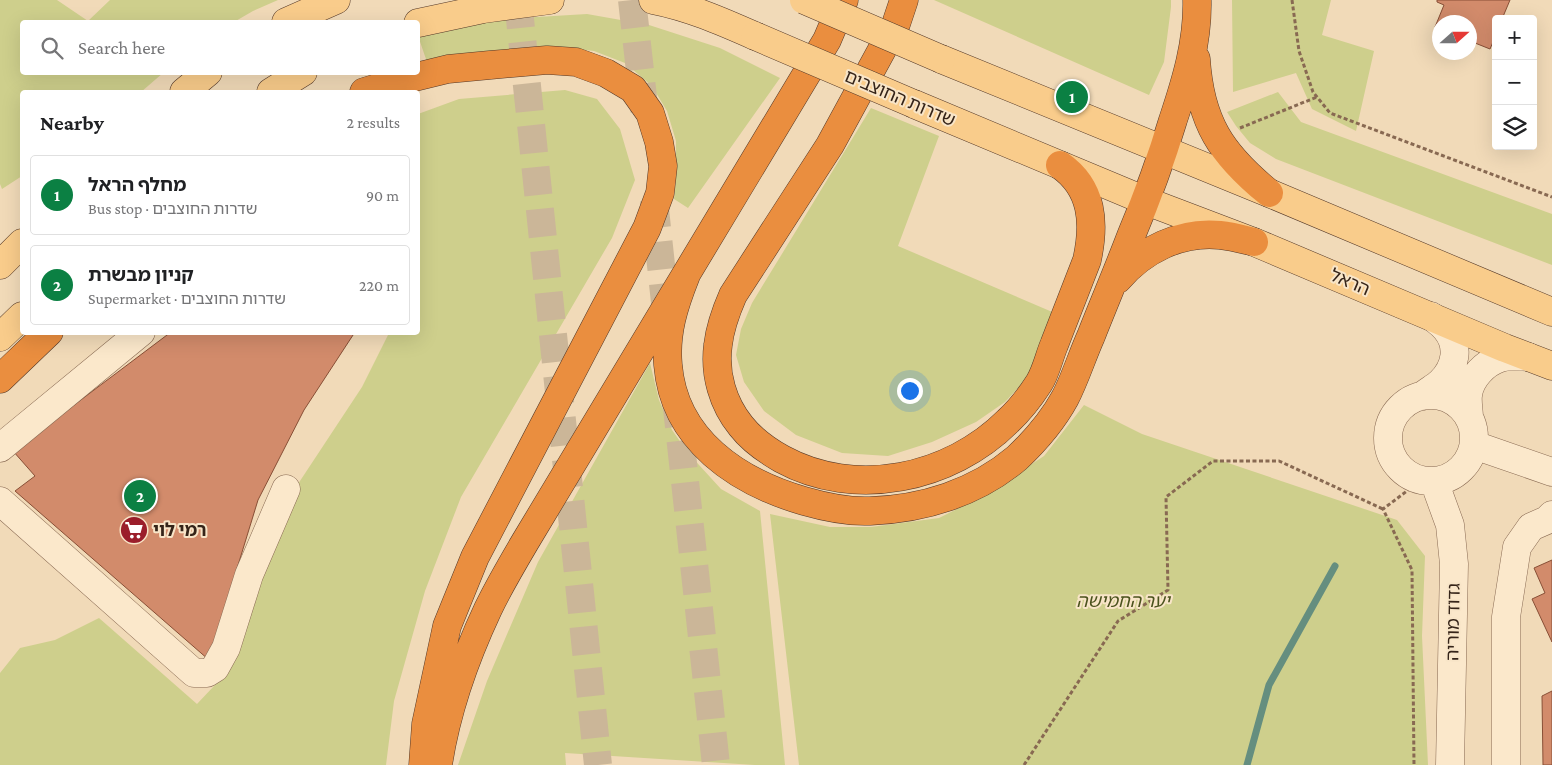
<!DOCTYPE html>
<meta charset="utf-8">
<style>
:root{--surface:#fff;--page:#f6f6f6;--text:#202124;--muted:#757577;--line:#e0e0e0;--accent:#0b8043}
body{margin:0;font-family:"Crimson Pro","Noto Sans Hebrew",serif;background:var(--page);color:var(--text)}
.controls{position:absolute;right:15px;top:15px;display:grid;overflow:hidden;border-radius:5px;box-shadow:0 5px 20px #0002}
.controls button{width:45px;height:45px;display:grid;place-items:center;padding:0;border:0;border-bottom:1px solid var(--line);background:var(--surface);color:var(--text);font:25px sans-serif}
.compass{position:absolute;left:1432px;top:15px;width:45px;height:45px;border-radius:50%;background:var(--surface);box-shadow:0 5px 20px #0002;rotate:69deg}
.you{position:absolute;left:909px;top:390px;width:18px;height:18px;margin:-12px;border:4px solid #fff;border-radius:50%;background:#1a73e8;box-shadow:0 0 0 8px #1a73e833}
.badge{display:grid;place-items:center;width:32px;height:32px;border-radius:50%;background:var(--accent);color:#fff;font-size:16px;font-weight:700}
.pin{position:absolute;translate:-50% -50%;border:2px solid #fff;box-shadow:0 1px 5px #0006}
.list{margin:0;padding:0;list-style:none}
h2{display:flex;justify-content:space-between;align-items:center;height:65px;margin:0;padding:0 20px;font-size:21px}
h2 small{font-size:16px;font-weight:400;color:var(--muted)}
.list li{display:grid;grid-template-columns:32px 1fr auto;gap:15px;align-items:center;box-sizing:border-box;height:80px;margin:0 10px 10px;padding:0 10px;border:1px solid var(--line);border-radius:5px}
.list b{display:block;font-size:19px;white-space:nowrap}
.list p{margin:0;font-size:16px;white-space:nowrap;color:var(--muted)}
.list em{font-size:16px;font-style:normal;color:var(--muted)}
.icon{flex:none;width:28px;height:28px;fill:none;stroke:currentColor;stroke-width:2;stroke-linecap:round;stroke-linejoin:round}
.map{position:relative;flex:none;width:1552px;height:765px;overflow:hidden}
.search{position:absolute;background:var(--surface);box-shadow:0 5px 20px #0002;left:20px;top:20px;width:400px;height:55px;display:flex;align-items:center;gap:12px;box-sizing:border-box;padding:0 18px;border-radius:5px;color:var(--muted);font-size:19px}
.panel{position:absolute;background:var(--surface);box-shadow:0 5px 20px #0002;left:20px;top:90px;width:400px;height:245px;border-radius:5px}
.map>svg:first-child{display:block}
</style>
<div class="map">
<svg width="1552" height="765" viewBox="0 0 1552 765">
<rect width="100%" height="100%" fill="#f1dab8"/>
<path fill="#cecf8c" d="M0 0H57L88 21 110 0H278L253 11 234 22H22V72L163 73 141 92H22V176L2 189 0 184Z
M934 0H1171V7L1164 62 1149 95Z
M1232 0H1331L1322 35 1374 51 1356 131 1312 109 1296 73 1233 92Z
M587 14 649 25 720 48 780 78 688 208 674 199 676 179V141L667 111 652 86 625 63 594 51 552 46 478 52 427 62 418 36V34L502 19Z
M565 90 597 99 620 129 635 180 612 238 461 497 425 591 394 701 386 765H0V673L20 648 55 640 99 618 197 704 230 669 258 587 298 484 362 387 389 333 418 332V274L419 271 418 269V114L459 99Z
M1278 92 1301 122 1552 214V265L1276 159 1250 143 1236 126 1227 112Z
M871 108 939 136 898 246 1057 314 1029 376 1005 402 976 422 932 442 888 456 842 453 796 435 764 411 744 382 736 355 741 329 752 303Z
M650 363 659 400 672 430 689 454 721 489 760 511 785 765H755L565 753 566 765H458L487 681 538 562Z
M1084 405 1142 434 1397 520 1425 556 1422 636 1428 765H799L770 514 830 527H871L939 518 983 496 1044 456Z"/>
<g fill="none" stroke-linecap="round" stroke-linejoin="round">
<path stroke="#658e7f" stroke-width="7" d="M1247 765 1269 685 1335 566"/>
</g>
<path fill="#d28b6b" stroke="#884f36" d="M1437 0H1510L1502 19H1496V35L1490 49 1470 41V22H1440V29L1435 27 1444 5 1437 2Z
M171 332H355L304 410 258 500 209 660 15 491 35 476 13 451Z
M1552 560V642L1532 599 1545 593 1534 568Z
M1552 691V765H1543L1542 696Z"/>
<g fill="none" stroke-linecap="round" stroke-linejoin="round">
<path stroke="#cbb698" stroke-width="28" stroke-dasharray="28 14" stroke-linecap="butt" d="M518 0 598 765
M632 0 645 115
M654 200 667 321
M676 399 716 765"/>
<defs>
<path id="minor" d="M1388 438a43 43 0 1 1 86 0a43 43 0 1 1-86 0Z
M1422 396C1428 391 1436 387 1441 382 1456 367 1460 346 1446 329 1442 324 1436 320 1431 316
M1469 418C1469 411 1467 402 1468 395 1470 378 1485 363 1500 358 1509 355 1519 356 1528 357
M1474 445 1552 472
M0 448 141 332
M1434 481 1450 525 1454 564 1450 765
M0 501 194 673H207L215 668 226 648 249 575 286 489
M1506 765V617L1517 547 1531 527 1547 520 1552 515"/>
<path id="major" d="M653 0C689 7 721 21 755 36
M286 22 336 0
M418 23 483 9 550 0
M941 59 1269 193 1552 312
M184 92 208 72
M271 92 303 72
M914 104 1146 201 1254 242 1505 348 1552 366
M0 265 22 243
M0 337 22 316"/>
<path id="highway" d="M904 0 896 24 830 145 733 295C726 311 720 327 718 345 714 374 723 404 741 426 752 440 766 450 782 459 855 499 950 479 1008 421 1020 410 1030 397 1039 383 1046 372 1049 357 1054 345 1065 316 1076 288 1087 260 1095 223 1093 188 1060 165
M1196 59C1200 122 1221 154 1269 193
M364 92 403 80 448 69 490 65 547 60 576 62 606 73 633 89 650 113 659 142 663 166 660 193 647 228 475 557 447 626 426 724 423 765
M686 275C674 305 665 333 668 365 674 440 738 482 804 501 825 507 848 512 870 511 923 509 976 493 1017 458 1035 441 1053 420 1065 398 1075 379 1082 356 1091 336 1104 303 1118 270 1131 236 1147 198 1161 160 1173 120 1186 81 1198 42 1197 0
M1118 279C1143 250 1180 231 1220 235 1231 236 1242 239 1254 242
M0 379 49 332
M438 765C446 712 465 658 488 609 499 586 512 564 525 542L827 40 844 0"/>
</defs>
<use href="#minor" stroke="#886952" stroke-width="29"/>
<use href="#major" stroke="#543828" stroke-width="29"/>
<use href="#highway" stroke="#543828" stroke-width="29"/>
<path stroke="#886952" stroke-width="3" stroke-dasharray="4 2.5" stroke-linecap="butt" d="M1292 0 1299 51 1313 92 1330 113 1552 197
M1240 128 1317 97
M1411 488 1383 509 1412 570 1414 765
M1024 765 1118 621 1168 590 1166 497 1213 461H1279L1383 509"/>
<use href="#minor" stroke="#fbe8cb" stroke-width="28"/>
<use href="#major" stroke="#f9cc8b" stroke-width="28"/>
<use href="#highway" stroke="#ea8e3f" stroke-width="28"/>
<defs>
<path id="major-bridge" d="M804 0 941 59
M755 36 914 104"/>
</defs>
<use href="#major-bridge" stroke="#543828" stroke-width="29" stroke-linecap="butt"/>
<use href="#major-bridge" stroke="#f9cc8b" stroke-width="28"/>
</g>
<defs>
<symbol id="supermarket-disc" viewBox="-11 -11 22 22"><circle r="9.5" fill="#9b1e2b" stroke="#f8e5c8"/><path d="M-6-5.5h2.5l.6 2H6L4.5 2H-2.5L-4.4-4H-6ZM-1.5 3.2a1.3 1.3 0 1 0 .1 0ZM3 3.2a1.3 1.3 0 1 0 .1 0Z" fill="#fff"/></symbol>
</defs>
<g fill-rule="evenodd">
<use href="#supermarket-disc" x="118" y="514" width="32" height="32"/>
</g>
<g text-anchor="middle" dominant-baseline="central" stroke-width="4" stroke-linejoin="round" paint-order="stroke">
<g font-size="18" fill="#352419" stroke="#f8e5c8">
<text transform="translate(900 98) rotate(23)">שדרות החוצבים</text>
<text transform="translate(1350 282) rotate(23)">הראל</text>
<text transform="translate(1453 622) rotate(-89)">גדוד מוריה</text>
</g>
<g font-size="18" font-weight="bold" fill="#352419" stroke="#f8e5c8" text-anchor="start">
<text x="153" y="530">רמי לוי</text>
</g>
<g font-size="18" font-style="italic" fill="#4b531e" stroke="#f8e5c8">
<text x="1123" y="601">יער החמישה</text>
</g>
</g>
</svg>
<div class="controls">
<button>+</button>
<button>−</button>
<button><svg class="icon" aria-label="layers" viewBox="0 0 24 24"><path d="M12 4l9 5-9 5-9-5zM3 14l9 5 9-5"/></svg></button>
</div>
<svg class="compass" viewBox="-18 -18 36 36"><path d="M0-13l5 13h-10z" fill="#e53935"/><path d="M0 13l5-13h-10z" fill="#757577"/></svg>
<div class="you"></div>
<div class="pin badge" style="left:1072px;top:97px">1</div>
<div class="pin badge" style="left:140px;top:496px">2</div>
<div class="search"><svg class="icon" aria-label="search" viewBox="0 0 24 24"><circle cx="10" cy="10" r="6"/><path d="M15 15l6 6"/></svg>Search here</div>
<section class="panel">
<h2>Nearby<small>2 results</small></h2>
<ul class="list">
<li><span class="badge">1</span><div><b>מחלף הראל</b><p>Bus stop · שדרות החוצבים</p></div><em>90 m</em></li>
<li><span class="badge">2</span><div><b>קניון מבשרת</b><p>Supermarket · שדרות החוצבים</p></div><em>220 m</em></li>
</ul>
</section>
</div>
